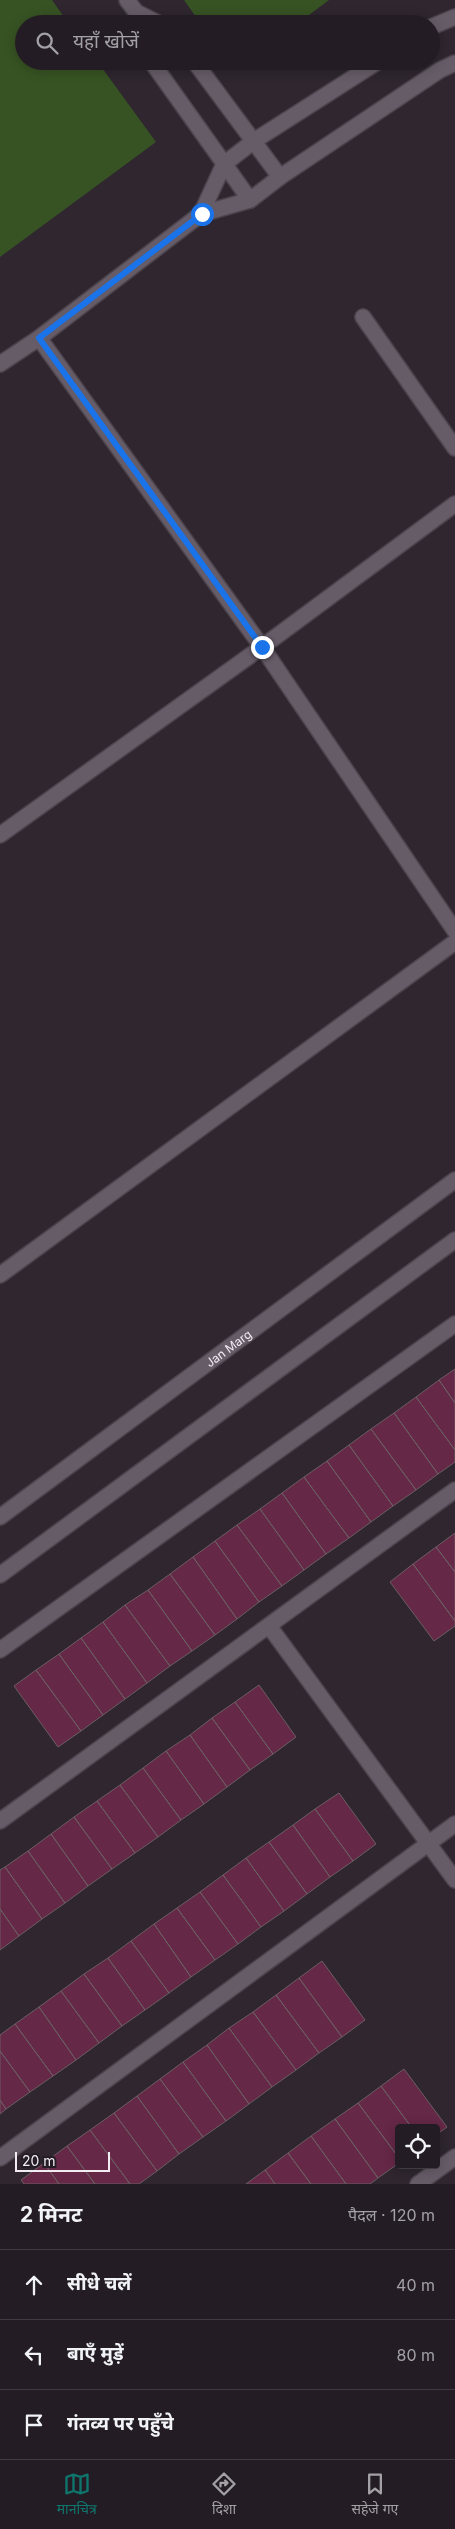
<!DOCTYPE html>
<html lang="hi">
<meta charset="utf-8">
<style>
:root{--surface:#231c24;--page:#2b252c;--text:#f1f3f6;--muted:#a3a1a6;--line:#403a41;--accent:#0f766e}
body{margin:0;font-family:Inter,"Noto Sans Devanagari",sans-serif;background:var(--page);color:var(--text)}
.controls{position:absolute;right:15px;bottom:15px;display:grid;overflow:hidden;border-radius:5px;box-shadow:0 2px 12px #0003}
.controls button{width:45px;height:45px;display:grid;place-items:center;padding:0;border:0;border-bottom:1px solid var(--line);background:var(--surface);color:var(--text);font:25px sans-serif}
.scale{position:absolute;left:15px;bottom:12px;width:95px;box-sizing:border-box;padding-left:5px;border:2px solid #f1ebf2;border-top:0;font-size:14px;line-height:18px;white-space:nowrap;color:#f1ebf2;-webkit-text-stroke:4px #251d26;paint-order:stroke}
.stop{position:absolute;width:15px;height:15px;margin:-11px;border:4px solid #1a73e8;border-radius:50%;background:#fff}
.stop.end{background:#1a73e8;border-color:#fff;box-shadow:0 1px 5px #0008}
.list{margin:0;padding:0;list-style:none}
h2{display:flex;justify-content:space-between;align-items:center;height:65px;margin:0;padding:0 20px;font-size:21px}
h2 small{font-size:16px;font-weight:400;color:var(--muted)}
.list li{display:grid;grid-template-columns:32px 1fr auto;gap:15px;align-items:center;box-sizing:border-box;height:70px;padding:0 20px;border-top:1px solid var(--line)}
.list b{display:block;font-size:19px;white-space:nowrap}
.list em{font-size:16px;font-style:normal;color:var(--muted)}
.icon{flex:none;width:28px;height:28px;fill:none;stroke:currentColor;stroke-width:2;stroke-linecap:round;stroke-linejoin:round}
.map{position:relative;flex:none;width:455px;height:2184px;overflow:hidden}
.search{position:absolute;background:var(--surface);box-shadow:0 2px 12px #0003;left:15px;right:15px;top:15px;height:55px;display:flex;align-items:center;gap:12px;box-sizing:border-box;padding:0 18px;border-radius:28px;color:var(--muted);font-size:19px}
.sheet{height:275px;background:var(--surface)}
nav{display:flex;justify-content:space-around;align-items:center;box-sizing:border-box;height:70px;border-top:1px solid var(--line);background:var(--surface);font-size:14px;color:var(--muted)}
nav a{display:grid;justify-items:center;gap:2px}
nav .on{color:var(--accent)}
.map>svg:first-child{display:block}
</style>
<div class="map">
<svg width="455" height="2184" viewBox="0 0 455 2184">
<rect width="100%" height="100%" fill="#2f2630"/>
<path fill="#375323" d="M0 0H52L69 24H24V61H97L156 142 0 257Z
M184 0H329L297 24H201Z"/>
<path fill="#652847" stroke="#6c5d63" d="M455 1369V1403L439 1380Z
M439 1380 455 1403V1450L416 1397Z
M416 1397 455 1450V1462L438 1474 394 1413Z
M394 1413 438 1474 416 1490 371 1429Z
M371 1429 416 1490 393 1506 349 1445Z
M349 1445 393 1506 371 1522 327 1461Z
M327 1461 371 1522 349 1538 304 1477Z
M304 1477 349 1538 326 1554 282 1493Z
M282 1493 326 1554 304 1570 260 1509Z
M260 1509 304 1570 282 1586 237 1525Z
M237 1525 282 1586 259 1602 215 1541Z
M455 1533V1572L436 1547Z
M215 1541 259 1602 237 1619 193 1557Z
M436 1547 455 1572V1621L413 1564Z
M193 1557 237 1619 215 1635 170 1574Z
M413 1564 455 1621V1626L434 1641 390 1582Z
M170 1574 215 1635 192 1651 148 1590Z
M148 1590 192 1651 170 1666 125 1605Z
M125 1605 170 1666 147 1683 103 1622Z
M103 1622 147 1683 125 1699 81 1638Z
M81 1638 125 1699 103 1715 59 1654Z
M59 1654 103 1715 81 1731 36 1670Z
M36 1670 81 1731 58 1747 14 1686Z
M259 1685 296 1737 273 1754 235 1702Z
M235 1702 273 1754 250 1770 212 1718Z
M212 1718 250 1770 227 1787 190 1735Z
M190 1735 227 1787 204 1804 166 1751Z
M166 1751 204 1804 181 1820 143 1768Z
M143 1768 181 1820 158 1837 120 1785Z
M120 1785 158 1837 135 1853 97 1801Z
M339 1793 376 1844 353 1861 315 1809Z
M97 1801 135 1853 112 1869 74 1817Z
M315 1809 353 1861 330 1877 293 1825Z
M74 1817 112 1869 88 1886 51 1834Z
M293 1825 330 1877 307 1894 269 1842Z
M51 1834 88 1886 65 1903 28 1851Z
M269 1842 307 1894 284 1911 246 1858Z
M28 1851 65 1903 42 1919 5 1867Z
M246 1858 284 1911 261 1927 223 1875Z
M5 1867 42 1919 19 1936 0 1909V1870Z
M223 1875 261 1927 238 1944 200 1892Z
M200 1892 238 1944 215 1960 177 1908Z
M177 1908 215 1960 191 1977 154 1924Z
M0 1909 19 1936 0 1950Z
M154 1924 191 1977 169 1993 131 1941Z
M131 1941 169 1993 145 2010 108 1958Z
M108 1958 145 2010 122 2026 84 1974Z
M322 1961 365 2020 342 2037 299 1978Z
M84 1974 122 2026 99 2043 61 1991Z
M299 1978 342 2037 319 2053 276 1995Z
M61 1991 99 2043 76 2060 39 2007Z
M276 1995 319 2053 296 2070 253 2012Z
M39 2007 76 2060 53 2076 15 2024Z
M253 2012 296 2070 272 2087 229 2028Z
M15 2024 53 2076 30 2092 0 2051V2035Z
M229 2028 272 2087 249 2104 207 2045Z
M207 2045 249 2104 226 2121 183 2062Z
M0 2051 30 2092 6 2109 0 2100Z
M183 2062 226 2121 203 2137 160 2079Z
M404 2069 447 2127 436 2135V2128H412L381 2086Z
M160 2079 203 2137 179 2154 137 2096Z
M381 2086 412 2128H399V2158L358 2103Z
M137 2096 179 2154 157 2171 114 2113Z
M0 2100 6 2109 0 2114Z
M358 2103 399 2158V2163L378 2178 335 2119Z
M114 2113 157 2171 139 2184H130L90 2130Z
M335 2119 378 2178 370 2184H346L311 2136Z
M90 2130 130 2184H95L67 2146Z
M311 2136 346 2184H311L288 2153Z
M67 2146 95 2184H59L44 2163Z
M288 2153 311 2184H275L265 2170Z
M44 2163 59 2184H24L21 2180Z
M265 2170 275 2184H246Z"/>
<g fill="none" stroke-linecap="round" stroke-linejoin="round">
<defs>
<path id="lane" d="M363 317 455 448
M0 1650 455 1324"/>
<path id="street" d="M39 338 262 647 455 931
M0 835 262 647 455 504
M0 1275 455 942
M269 1626 455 1880
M0 1821 455 1490
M0 2158 455 1824
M418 2184 455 2157"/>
<g id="secondary">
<path d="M127 0 136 12 160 24"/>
<path d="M431 27 455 17"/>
<path d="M151 61 250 200"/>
<path d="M194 61 280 177"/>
<path d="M201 214 224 164 254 141 379 61"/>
<path d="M0 364 39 338 201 214 250 200 280 177 440 70 455 63"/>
<path id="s1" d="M0 1517 455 1180"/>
<path d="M0 1575 455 1240"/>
</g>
</defs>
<use href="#lane" stroke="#4b444c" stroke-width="18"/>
<use href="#street" stroke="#4b444c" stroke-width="18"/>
<use href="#secondary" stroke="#4b444c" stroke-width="18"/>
<use href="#lane" stroke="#665c68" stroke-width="15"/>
<use href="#street" stroke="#665c68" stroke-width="15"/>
<use href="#secondary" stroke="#665c68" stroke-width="15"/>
</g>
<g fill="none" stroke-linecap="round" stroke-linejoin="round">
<path stroke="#1a73e8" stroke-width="6" d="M202 214 39 338 262 647"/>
</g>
<g text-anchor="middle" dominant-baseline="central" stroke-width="5" stroke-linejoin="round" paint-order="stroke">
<g font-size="12" fill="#f1ebf2" stroke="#251d26">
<text stroke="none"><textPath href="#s1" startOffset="284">Jan Marg</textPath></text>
</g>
</g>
</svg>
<div class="controls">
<button><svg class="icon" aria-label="locate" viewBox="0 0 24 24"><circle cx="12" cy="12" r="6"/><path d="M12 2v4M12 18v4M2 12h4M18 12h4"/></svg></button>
</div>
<div class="scale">20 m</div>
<div class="stop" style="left:202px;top:214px"></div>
<div class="stop end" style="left:262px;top:647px"></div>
<div class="search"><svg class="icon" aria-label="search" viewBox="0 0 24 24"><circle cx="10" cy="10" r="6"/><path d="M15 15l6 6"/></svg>यहाँ खोजें</div>
</div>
<section class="sheet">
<h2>2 मिनट<small>पैदल · 120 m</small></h2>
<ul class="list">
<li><svg class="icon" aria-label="ahead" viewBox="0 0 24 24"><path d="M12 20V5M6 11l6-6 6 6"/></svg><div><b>सीधे चलें</b></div><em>40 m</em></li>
<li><svg class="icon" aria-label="left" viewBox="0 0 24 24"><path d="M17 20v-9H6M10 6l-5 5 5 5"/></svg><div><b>बाएँ मुड़ें</b></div><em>80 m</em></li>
<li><svg class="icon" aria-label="arrive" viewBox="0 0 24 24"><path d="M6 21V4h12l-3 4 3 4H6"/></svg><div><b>गंतव्य पर पहुँचे</b></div></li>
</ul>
</section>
<nav>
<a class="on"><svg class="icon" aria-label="map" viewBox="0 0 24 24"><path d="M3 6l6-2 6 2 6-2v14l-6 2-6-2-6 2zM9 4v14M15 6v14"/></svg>मानचित्र</a>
<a><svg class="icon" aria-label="directions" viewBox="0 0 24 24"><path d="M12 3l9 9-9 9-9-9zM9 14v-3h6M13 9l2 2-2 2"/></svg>दिशा</a>
<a><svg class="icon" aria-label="saved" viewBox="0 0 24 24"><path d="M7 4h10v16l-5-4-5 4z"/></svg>सहेजे गए</a>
</nav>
